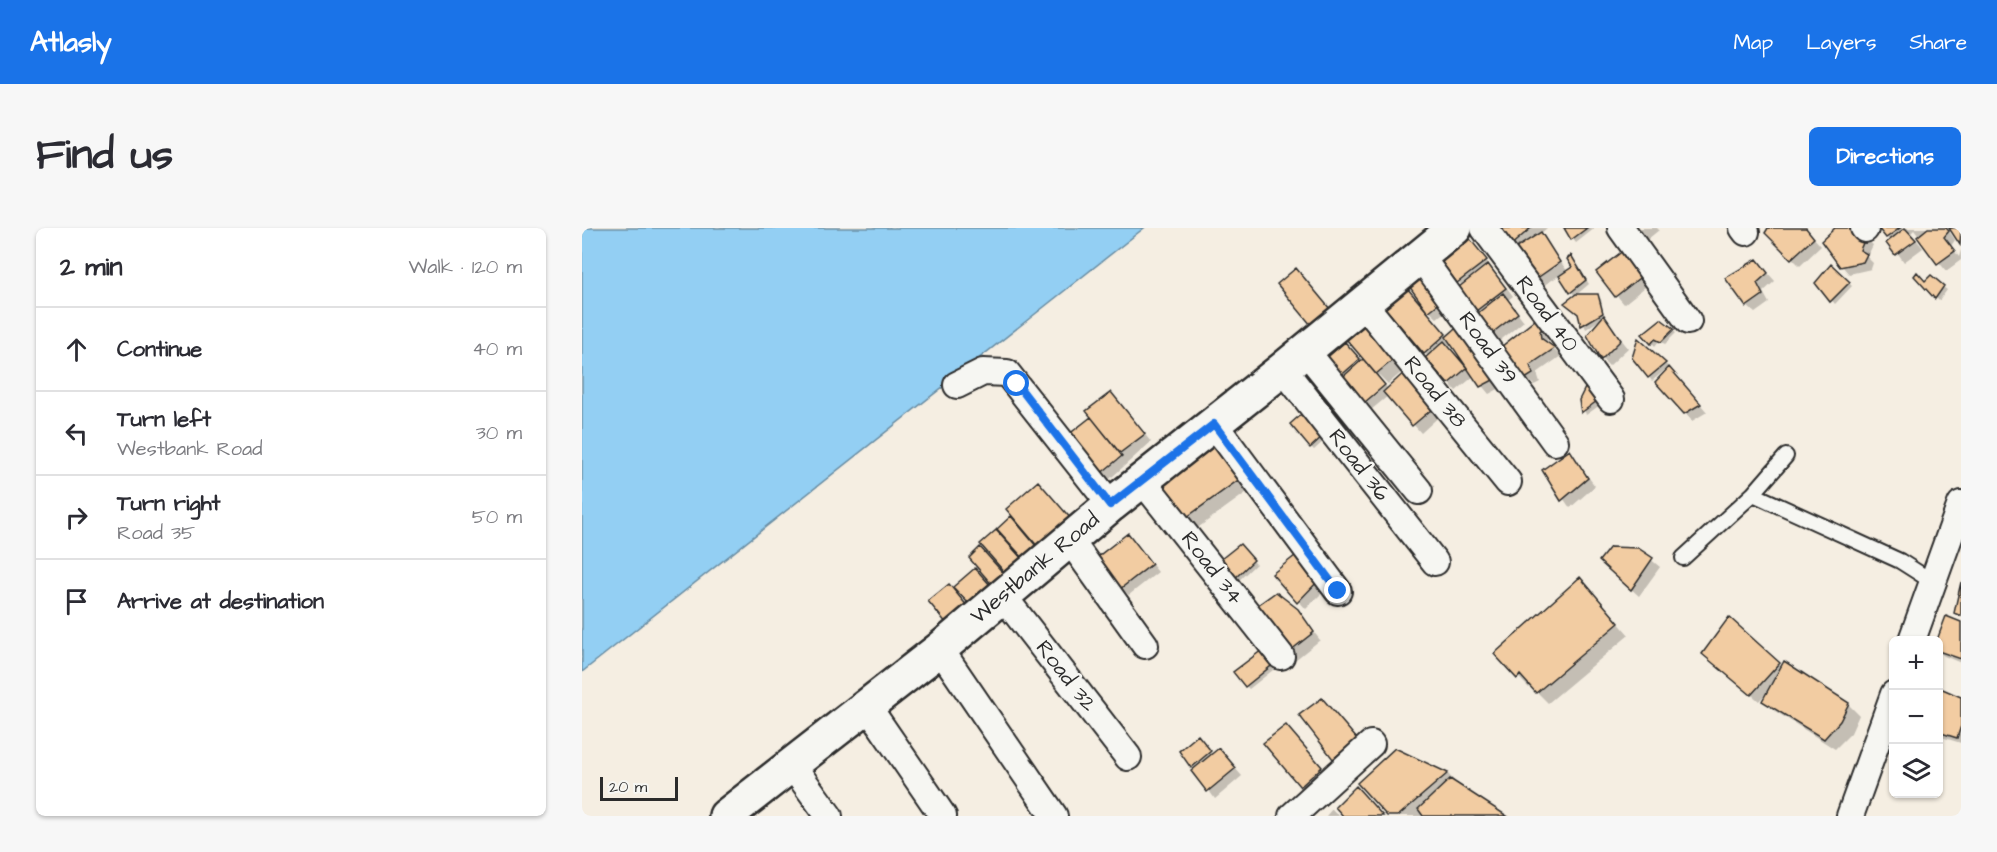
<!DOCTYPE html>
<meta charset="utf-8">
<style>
:root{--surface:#fff;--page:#f7f7f7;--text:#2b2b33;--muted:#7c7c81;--line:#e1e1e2;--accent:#1a73e8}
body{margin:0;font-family:"Architects Daughter",sans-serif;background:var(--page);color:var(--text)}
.controls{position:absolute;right:18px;bottom:18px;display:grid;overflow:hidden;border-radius:9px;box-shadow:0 2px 4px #0004}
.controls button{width:54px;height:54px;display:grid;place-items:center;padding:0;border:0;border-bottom:2px solid var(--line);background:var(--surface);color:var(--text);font:30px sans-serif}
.scale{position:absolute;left:18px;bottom:15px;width:78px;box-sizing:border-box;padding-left:6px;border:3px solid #2b2b2b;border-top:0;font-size:16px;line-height:21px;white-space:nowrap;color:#2b2b2b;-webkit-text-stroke:4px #f6f6f2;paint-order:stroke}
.stop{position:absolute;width:18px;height:18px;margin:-14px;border:4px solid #1a73e8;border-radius:50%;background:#fff}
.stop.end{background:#1a73e8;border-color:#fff;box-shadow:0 2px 6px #0008}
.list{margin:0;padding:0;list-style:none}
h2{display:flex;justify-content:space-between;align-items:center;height:78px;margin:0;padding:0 24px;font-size:26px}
h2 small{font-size:20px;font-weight:400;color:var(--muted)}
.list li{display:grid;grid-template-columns:39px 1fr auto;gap:18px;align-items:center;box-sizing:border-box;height:84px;padding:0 24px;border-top:2px solid var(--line)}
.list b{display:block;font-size:22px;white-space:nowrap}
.list p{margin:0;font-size:20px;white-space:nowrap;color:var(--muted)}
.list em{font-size:20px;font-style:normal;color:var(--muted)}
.icon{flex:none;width:33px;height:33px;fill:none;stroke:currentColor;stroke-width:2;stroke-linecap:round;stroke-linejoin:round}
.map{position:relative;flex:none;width:1379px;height:588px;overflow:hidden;border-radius:9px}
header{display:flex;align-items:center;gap:36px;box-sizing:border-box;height:84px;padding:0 30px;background:var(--accent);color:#fff}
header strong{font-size:28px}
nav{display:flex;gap:33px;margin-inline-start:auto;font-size:21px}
.intro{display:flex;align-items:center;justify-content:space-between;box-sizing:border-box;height:144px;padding:0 36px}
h1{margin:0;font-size:42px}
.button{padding:15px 27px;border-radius:9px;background:var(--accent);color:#fff;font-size:21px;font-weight:700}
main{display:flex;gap:36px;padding:0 36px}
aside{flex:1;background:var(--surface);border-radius:9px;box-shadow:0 2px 4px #0004}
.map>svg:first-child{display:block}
</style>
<header>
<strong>Atlasly</strong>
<nav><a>Map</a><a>Layers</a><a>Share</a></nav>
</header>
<div class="intro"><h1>Find us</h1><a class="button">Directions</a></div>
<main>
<aside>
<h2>2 min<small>Walk · 120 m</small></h2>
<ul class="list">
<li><svg class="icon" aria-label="ahead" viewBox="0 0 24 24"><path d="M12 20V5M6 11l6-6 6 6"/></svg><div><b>Continue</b></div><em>40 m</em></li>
<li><svg class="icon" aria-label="left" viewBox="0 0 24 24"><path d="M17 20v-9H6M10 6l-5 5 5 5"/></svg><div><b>Turn left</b><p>Westbank Road</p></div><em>30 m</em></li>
<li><svg class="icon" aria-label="right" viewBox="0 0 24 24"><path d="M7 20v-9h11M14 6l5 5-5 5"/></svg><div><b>Turn right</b><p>Road 35</p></div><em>50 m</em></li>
<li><svg class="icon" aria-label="arrive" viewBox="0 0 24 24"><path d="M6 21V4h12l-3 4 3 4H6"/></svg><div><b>Arrive at destination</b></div></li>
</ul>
</aside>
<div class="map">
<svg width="1379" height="588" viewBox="0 0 1379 588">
<rect width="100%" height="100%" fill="#f5eee2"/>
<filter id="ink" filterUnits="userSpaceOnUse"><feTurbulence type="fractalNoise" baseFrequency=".0167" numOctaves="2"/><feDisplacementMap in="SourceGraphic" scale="12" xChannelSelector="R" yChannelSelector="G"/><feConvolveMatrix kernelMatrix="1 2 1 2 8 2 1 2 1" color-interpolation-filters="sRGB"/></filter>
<g filter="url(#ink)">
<path fill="#93cff3" stroke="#698da3" stroke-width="1.5" d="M0 0H562L0 444Z"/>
<path fill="#0003" fill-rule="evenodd" d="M914 0H965L958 6 986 44 991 39 992 33 1007 56 993 68 978 47 959 59Z
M985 0H1013L994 15 983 1Z
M1048 0H1075L1077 2 1061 15Z
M1187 0H1223L1239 18 1218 38 1185 5Z
M1251 0H1270L1291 17 1285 29 1291 35 1289 41 1267 46 1260 38Z
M1298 0H1365L1373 12 1369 18 1377 29 1379 22V32L1364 43 1332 2 1329 5 1341 20 1322 34Z
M895 20 931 68 926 72 942 93 915 115 893 89 880 58 861 33Z
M1054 28 1073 51 1042 76 1016 45Z
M1175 33 1193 53 1181 64 1187 75 1173 85 1165 78Z
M1249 38 1270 58 1253 76 1235 55Z
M846 46 872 77 855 90 847 83Z
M1334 48 1343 55 1361 59 1365 62 1357 73Z
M1016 68 1019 71 1022 89 1046 120 1027 138 1020 131 1019 91 1004 101 998 87Z
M832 70 866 109 924 157 907 166 892 148 874 163 843 125ZM870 115 884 135 882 136 866 119Z
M963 86 975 101 965 111 966 117 979 128 955 145 958 154 952 157 944 150Z
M1091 102 1094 105 1083 116 1077 113 1073 118 1063 107Z
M767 113 828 137 806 156 797 147 795 148 806 161 862 184 839 205 806 168 784 186 744 133 767 119 787 139 789 138Z
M1056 113 1087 139 1125 184 1110 193 1103 185 1084 141 1070 153 1067 149 1052 130Z
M999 172H1025L1004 187Z
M536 173 569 214 521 257 511 189Z
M734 177 778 191 760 207Z
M727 187 746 209 732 222 729 219Z
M632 221 668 262 610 304 599 293Z
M988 224 1013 258 988 280 962 242Z
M546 307 576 344 547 367 539 360Z
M657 318 674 336 653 356 650 353Z
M1056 321 1078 339 1057 368 1027 341Z
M726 334 746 359 724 381 692 346Z
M1008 362 1047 407 966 475 949 458 947 460 914 426Z
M715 382 738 412 713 432 705 425Z
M1147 391 1200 439 1266 476 1277 487 1269 505 1253 521 1193 483 1182 472 1184 465 1177 473 1130 433Z
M1379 396V435L1362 428 1356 423V414Z
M684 421 696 438 667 461 664 458Z
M1356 461 1379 471V515L1356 508Z
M747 479 781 519 760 537 719 488Z
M712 507 747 548 727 566 683 515Z
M620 512 631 527 644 530 660 548 633 571 610 539Z
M813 522 866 546 876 557 922 588H806Z
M750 581 757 588H744Z"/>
<path fill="#f2cca2" stroke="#2b2b2b" stroke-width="1.5" d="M912 0H949L928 18Z
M982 0H1005L989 12Z
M1186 0H1224L1232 10 1209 31 1183 5Z
M1253 0H1273L1284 8 1278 22 1285 26 1281 34 1258 39 1239 13Z
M1296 0H1318L1304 10Z
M1323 0 1334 12 1313 27 1304 15Z
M1346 0H1364L1367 3 1362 9 1373 23 1355 36 1335 9Z
M1367 0H1379L1378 17Z
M959 4 978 34 951 53 931 22Z
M888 11 905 32 875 55 859 33Z
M1047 18 1066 43 1033 69 1014 44Z
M989 27 1004 52 988 65 977 48 990 39 985 31Z
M1175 31 1186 45 1175 55 1181 67 1164 79 1143 50Z
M906 36 924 60 890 86 872 63Z
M1249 36 1268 54 1248 74 1233 55Z
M714 40 748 81 729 97 695 56Z
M846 44 865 69 846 84 827 58Z
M1335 44 1343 53 1349 47 1362 58 1353 71 1332 48Z
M825 60 864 106 842 126 803 80Z
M921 65 936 85 906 108 891 89Z
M994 66H1016L1021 85 999 98 996 86 982 75Z
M963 84 968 92 958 103 959 110 973 120 948 137 951 146 943 151 919 119Z
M1022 87 1039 112 1019 132 1005 107Z
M1079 91 1092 101 1079 114 1073 111 1069 116 1060 106Z
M789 92 818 126 794 146 765 112Z
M880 95 917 149 898 159 864 109Z
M1056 110 1084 135 1066 150 1050 130Z
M862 113 885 140 866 156 843 130Z
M763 114 778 131 756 150 741 133Z
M781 131 803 157 776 180 754 155Z
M1087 139 1119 176 1102 186 1073 154Z
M826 141 856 176 830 198 801 164Z
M1014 159 1023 167 999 185 997 172 1003 160Z
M752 160 772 183 751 200 732 177Z
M529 164 563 206 538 225 504 183Z
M724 182 744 205 728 220 708 196Z
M509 189 540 228 512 251 481 211Z
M632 219 659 250 598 294 573 261Z
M988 222 1006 250 979 273 960 242Z
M456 253 490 292 457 320 424 281Z
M429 288 455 319 442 331 415 301Z
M414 302 441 332 425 347 398 316Z
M546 305 570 336 538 361 514 330Z
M658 316 672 332 649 354 634 335Z
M398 319 424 348 412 359 387 330Z
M1028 319 1056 320 1071 330 1049 362 1017 333Z
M718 324 739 350 715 375 690 346Z
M393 340 409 358 388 377 371 359Z
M998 349 1037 395 954 465 938 447 935 451 912 426Z
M1379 354V388L1372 385Z
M367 356 386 379 365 396 346 373Z
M694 364 716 381 732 404 704 426 669 382Z
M1364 388 1379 394V431L1356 423 1355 412Z
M1147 389 1198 435 1169 467 1120 426Z
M684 419 694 434 663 459 651 444Z
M1202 433 1267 475 1258 493 1242 511 1180 473Z
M1356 459 1379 469V498L1375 510 1356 504Z
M740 470 775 511 751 531 717 487Z
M704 497 740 539 718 559 681 515Z
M616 507 629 523 609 540 597 523Z
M637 520 654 540 625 564 609 543Z
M813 520 866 545 816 588H805L775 555Z
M868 551 925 588H841L836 581Z
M774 558 801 588H761L753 579Z"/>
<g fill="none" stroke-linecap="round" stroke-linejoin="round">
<defs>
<path id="service" d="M1171 266 1204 228
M1101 330 1171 266 1318 333 1351 354"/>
<path id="minor" d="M902 0 1029 171
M1039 0 1106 93
M1161 0 1164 4
M1282 0 1283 1
M838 28 973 214
M781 75 926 254
M723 122 837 263
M701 141 853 334
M375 157 401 144 425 145 529 277
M632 196 756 363
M560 252 699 428
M487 311 563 417
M421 368 546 529
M1330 412 1379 276
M358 421 472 588
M286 479 361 588
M209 536 247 588
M710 588 789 516
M1268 588 1312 466"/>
<path id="tertiary" d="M144 588 358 421 529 277 701 141 873 0"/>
</defs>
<use href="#service" stroke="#2b2b2b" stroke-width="18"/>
<use href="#minor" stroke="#2b2b2b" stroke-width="30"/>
<use href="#tertiary" stroke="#2b2b2b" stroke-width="38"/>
<use href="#service" stroke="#f6f6f2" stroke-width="14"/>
<use href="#minor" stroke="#f6f6f2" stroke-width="26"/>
<use href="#tertiary" stroke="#f6f6f2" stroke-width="33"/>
</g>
</g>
<g fill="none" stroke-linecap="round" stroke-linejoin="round" filter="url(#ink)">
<path stroke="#1a73e8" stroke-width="8" d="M435 156 528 277 632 196 756 363"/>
</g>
<g text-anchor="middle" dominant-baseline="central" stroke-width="5" stroke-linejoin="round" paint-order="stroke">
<g font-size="22" fill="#2b2b2b" stroke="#f6f6f2">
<text transform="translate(965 86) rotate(53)">Road 40</text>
<text transform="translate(906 120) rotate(54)">Road 39</text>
<text transform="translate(853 164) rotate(51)">Road 38</text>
<text transform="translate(777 237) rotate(52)">Road 36</text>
<text transform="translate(453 340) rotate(-40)">Westbank Road</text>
<text transform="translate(630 340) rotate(52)">Road 34</text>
<text transform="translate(484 448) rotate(52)">Road 32</text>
</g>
</g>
</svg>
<div class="controls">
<button>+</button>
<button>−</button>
<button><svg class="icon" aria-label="layers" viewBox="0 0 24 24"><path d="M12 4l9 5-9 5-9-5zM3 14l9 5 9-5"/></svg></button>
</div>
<div class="scale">20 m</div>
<div class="stop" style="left:435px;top:156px"></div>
<div class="stop end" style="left:756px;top:363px"></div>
</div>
</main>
